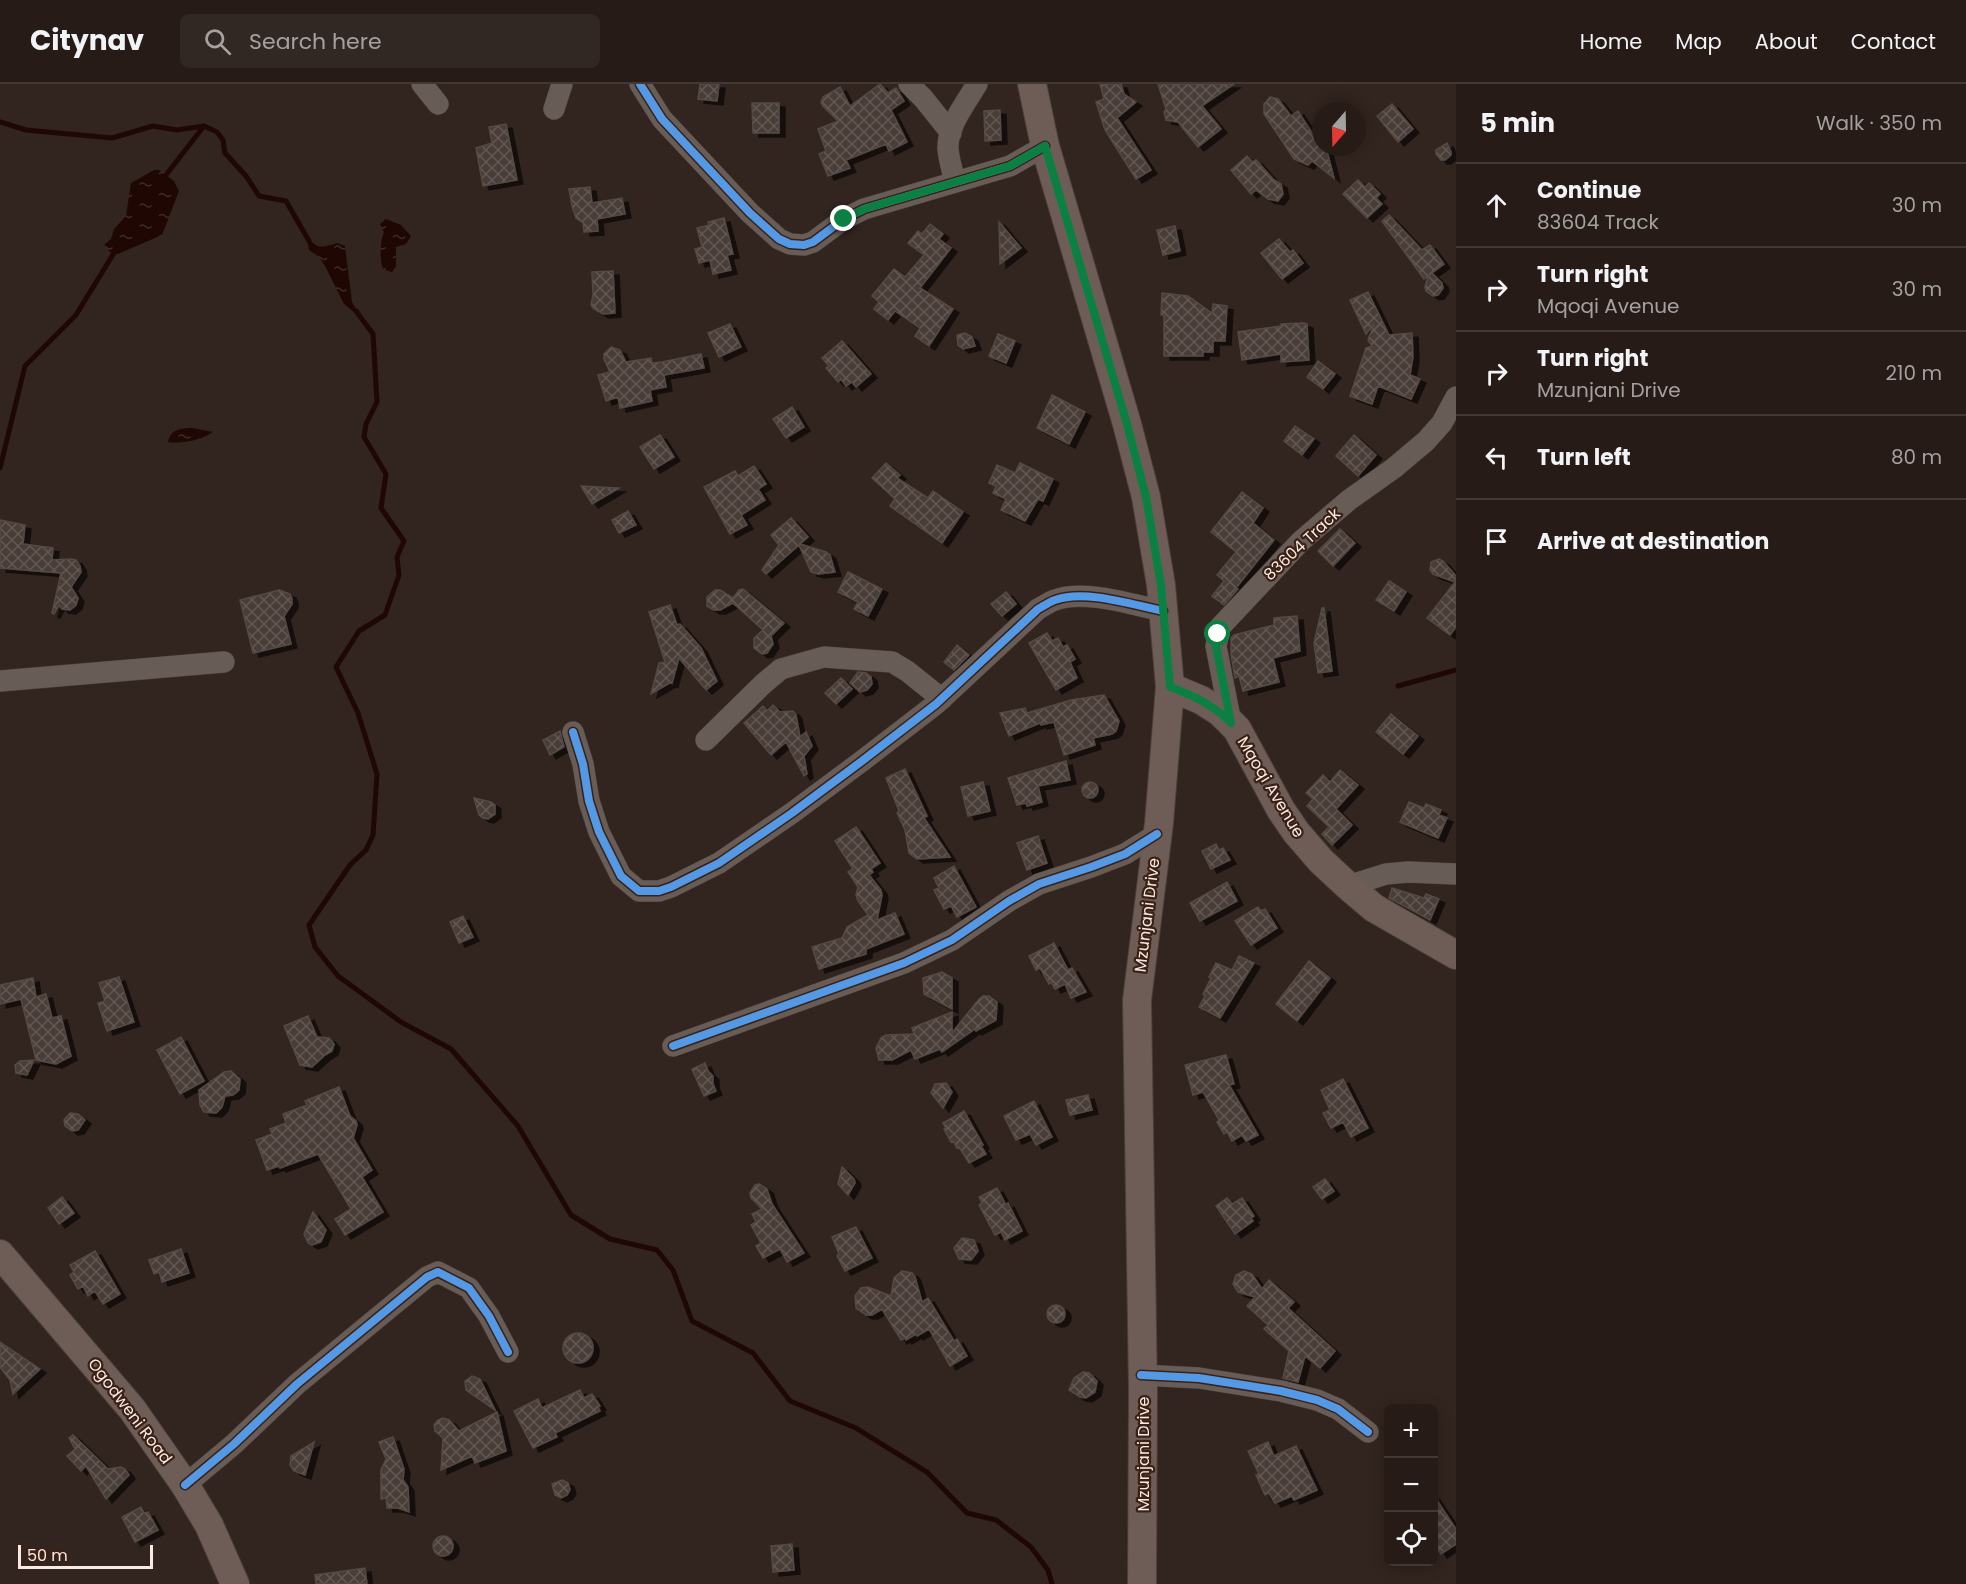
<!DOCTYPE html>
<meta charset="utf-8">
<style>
:root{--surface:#261b16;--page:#322823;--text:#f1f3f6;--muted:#a4a1a1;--line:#423935}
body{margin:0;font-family:Poppins,sans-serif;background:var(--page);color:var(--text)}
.controls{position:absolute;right:18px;bottom:18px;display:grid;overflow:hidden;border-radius:9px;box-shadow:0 3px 15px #0003}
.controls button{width:54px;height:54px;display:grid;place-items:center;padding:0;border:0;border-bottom:2px solid var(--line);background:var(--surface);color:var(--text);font:30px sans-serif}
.compass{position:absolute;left:1312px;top:18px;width:54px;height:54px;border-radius:50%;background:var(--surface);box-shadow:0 3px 15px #0003;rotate:200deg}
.scale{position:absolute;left:18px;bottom:15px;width:135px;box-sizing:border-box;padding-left:6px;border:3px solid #fae8e1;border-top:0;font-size:16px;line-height:21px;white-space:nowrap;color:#fae8e1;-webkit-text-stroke:4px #3a2116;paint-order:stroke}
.stop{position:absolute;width:18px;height:18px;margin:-14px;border:4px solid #0b8043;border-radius:50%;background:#fff}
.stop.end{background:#0b8043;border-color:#fff;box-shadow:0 2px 6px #0008}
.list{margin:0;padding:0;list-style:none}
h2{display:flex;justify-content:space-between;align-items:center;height:78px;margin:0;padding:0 24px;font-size:26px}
h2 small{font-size:20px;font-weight:400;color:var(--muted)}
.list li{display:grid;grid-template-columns:39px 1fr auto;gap:18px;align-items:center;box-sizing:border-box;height:84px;padding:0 24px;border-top:2px solid var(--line)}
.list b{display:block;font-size:22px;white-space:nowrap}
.list p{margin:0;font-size:20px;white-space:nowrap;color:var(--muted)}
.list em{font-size:20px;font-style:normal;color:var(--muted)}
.icon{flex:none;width:33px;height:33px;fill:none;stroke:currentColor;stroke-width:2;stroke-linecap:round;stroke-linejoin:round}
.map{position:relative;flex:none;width:1456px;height:1500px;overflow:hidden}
header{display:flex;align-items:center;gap:36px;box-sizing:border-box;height:84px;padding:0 30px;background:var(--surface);border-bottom:2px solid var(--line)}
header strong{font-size:28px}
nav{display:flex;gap:33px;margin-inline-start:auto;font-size:21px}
.search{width:420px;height:54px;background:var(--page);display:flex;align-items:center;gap:15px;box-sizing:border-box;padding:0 21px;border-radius:9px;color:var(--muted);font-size:22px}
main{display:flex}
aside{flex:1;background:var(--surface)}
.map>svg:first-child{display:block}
</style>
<header>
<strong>Citynav</strong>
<div class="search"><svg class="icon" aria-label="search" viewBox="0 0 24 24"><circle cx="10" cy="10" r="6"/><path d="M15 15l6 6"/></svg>Search here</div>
<nav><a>Home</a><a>Map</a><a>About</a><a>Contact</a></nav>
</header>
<main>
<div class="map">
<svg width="1456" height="1500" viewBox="0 0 1456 1500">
<defs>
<pattern id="water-ripples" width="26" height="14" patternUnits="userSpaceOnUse" patternTransform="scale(1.5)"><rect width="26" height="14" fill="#1f0803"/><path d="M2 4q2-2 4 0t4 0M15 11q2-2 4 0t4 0" fill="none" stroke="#402c27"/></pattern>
<pattern id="building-cross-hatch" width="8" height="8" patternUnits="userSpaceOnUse" patternTransform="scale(1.5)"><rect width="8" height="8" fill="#483d38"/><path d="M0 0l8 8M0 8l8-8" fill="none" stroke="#635954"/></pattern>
<filter id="shadow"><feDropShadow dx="6" dy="4" stdDeviation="0" flood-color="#0009"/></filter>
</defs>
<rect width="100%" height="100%" fill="#32241e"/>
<path fill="url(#water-ripples)" d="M154 86H159L174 97 179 107 162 151 118 170 111 169 104 161 111 155 114 145 126 132 131 99Z
M386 135 401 141 411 152 406 160 396 163V182L392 188 384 186C379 178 380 157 384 148L380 140Z
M306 150C317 166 320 164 337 159L345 162 352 218 360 233 344 220 325 182 319 173 309 166Z
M193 344 213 348C202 356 182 360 168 358 170 345 182 344 193 344Z"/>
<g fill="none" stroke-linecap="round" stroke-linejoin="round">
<path stroke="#1f0803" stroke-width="5" d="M0 38 26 46 112 54 153 42 177 46 204 42 217 48 223 56 225 69 246 92 259 112 286 117 309 157
M162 96 204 42
M356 227 373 250 377 318 366 340 364 353 386 390 381 424 404 457 397 473 399 491 385 531 359 547 336 583 358 629 377 690 373 751 366 766 350 781 309 841 315 863 338 892 401 938 451 965 518 1042 571 1131 610 1155 657 1166 673 1186 692 1237 753 1269 790 1317 856 1344 927 1388 967 1429 996 1436 1031 1463 1048 1486 1052 1500
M0 384 25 282 76 231 117 164
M1398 602 1456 586"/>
</g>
<path fill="url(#building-cross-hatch)" stroke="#554943" stroke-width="1.5" filter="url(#shadow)" d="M700 0H719L717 17 698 15Z
M880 0 888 9 896 4 904 17 891 26 907 58 889 67 886 60 846 76 850 84 828 92 819 70 826 67 818 45 838 37 823 22 821 18 823 13 840 3 850 22Z
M1100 0H1121L1124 10 1136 18 1117 34 1151 86 1136 95 1105 46 1096 18 1104 15Z
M1158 0H1234L1202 22 1221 45 1198 63 1178 38 1166 36 1164 28 1166 25Z
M1270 13 1278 15 1291 32 1298 27 1321 63H1326L1334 94 1312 77 1308 81 1294 75 1264 30V20Z
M752 19H779V49H753Z
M1392 20 1413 45 1398 58 1377 32Z
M1000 26 1001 56 985 57 984 27Z
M506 40 517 96 483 102 476 64 492 59 489 43Z
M1447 59 1451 68V71L1445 76H1441L1436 70V66Z
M1247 72 1252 78 1256 76 1274 96 1281 100 1283 110 1278 117 1268 115 1256 106 1251 110 1231 86Z
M1358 96 1365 103 1369 99 1380 110 1376 114 1382 120 1367 134 1343 110Z
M590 103 592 119 622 114 625 130 597 135 598 147 584 148 583 139 576 134 572 122 569 105Z
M1389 131 1422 166 1430 161 1444 180 1432 189 1442 199 1443 204 1438 211 1433 212 1426 207 1425 203 1428 192 1424 195 1382 137Z
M724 134 733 170 727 171 731 186 713 190 710 176 699 179 695 165 702 163 697 144 709 141 708 138Z
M999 138 1021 164 1000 180Z
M930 140 943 150 939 155 951 164 920 204 953 225 929 262 915 252 920 244 895 227 888 236 874 225 879 218 872 212 894 185 905 193 924 171 908 159 918 147 922 150Z
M1175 142 1180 167 1163 171 1157 146Z
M1279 155 1290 168 1293 166 1303 179 1282 195 1261 169Z
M613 187 615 229 603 230 594 225 591 221 593 211 592 188Z
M1368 208 1389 251 1412 249 1413 273 1410 291 1420 295 1411 315 1378 302 1372 320 1350 312 1366 264 1372 262 1368 256 1374 240 1366 250 1350 216Z
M1162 209 1188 212 1212 229 1213 220 1227 222 1225 257H1213V268H1203V272H1164V231H1161Z
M1303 239 1307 240 1309 276 1281 278V270L1242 276 1238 248 1281 242V240Z
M730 240 741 263 719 273 708 249Z
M965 249 972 253 975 262 963 265 958 261 957 251Z
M998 250 1015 257 1006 279 989 272Z
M842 257 871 290 856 303 852 298 846 302 841 295 838 298 826 284 829 282 822 274Z
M611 263 620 266 626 278 651 274 652 279 662 278 701 270 704 284 664 291 666 303 650 306 652 317 620 324 618 313 606 317 598 291 610 288 604 275V270Z
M1318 277 1335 290 1323 305 1307 293Z
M1052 311 1085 328 1069 360 1037 344Z
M792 323 804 343 786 354 773 335Z
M1295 342 1314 355 1302 371 1284 357Z
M660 351 674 373 654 385 640 363Z
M1354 351 1376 371 1358 392 1336 372Z
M886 379 900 391 897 394 928 414 933 407 963 428 942 459 890 422 895 415 872 394Z
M1020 379 1053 395 1043 417 1038 415 1025 437 1001 426 1006 415 993 409 996 402 989 399 997 381 1015 389Z
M754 382 766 400 758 405 765 416 741 431 747 441 730 450 704 403 735 387 738 392Z
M581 402 619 404 592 420Z
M1242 408 1263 424 1253 439 1274 456 1236 504 1238 505 1224 521 1212 512 1224 497 1217 491 1236 468 1211 448Z
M628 427 636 441 619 449 612 436Z
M791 434 808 453 800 460 826 468 830 471 835 488 818 490 811 488 799 461 766 490 762 486 779 461 771 451Z
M0 436 25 441 23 460 53 464 52 476 70 475 76 476 80 482 81 488 71 503 78 514 76 521 70 526 62 525 59 521 54 530 52 529 61 489 0 484Z
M1340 445 1355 459 1333 482 1318 467Z
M1439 475 1443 477 1456 492V543L1450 551 1427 534 1455 498 1433 490 1430 486 1431 478Z
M848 488 882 505 868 532 854 525 858 518 838 508Z
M1389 497 1406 508 1394 527 1376 516Z
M743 505 784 539 771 552 773 560 767 569 762 570 754 564V554L763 546 733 519 720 526H714L707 522V513L715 506H720L733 514 739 506Z
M279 506 290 510 292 515V520L284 532 291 560 253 569 240 516Z
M1006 508 1016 520 1002 532 991 520Z
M670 521 677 541 680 540 701 564 717 597 706 606 679 574 672 599 671 598 651 610 659 579 665 578 649 528Z
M1322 524H1324L1332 587 1318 589 1314 559Z
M1297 532 1300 567 1273 574 1279 598 1243 607 1239 592 1235 594 1231 570V554L1234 551 1274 541V534Z
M1047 549 1052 557 1058 554 1063 563 1067 561 1075 575 1070 578 1077 594 1056 606 1029 559Z
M957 561 969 571 954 586 944 578Z
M858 588 866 589 871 593 872 600 867 606 860 608 850 599Z
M841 594 852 605 836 620 825 609Z
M1104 611 1119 637 1116 647 1112 650 1093 654 1095 661 1064 671 1054 638 1041 641 1040 639 1009 652 1000 629 1025 624 1027 629 1071 616Z
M773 621 780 628 793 627 796 631 800 653 806 648 812 662 804 672 807 690 804 692 786 658 771 671 744 639 763 622 767 627Z
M1391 630 1418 652 1403 670 1376 648Z
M560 647 564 663 550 671 543 656Z
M1066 677 1070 696 1038 702 1042 718 1027 722 1026 719 1017 721 1008 694Z
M905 685 927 732 924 734 950 773 917 775 909 769 905 746 897 729 899 727 886 694Z
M1340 686 1358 701 1336 725 1352 741 1332 761 1322 750 1329 743 1307 722 1313 715 1306 709 1323 691 1330 698Z
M1082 706a8 8 0 1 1 16 0a8 8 0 1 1-16 0Z
M983 698 990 727 968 732 961 703Z
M474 714 491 718 495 721V730L488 735 483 734 479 731Z
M1409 718 1424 724 1426 720 1441 726 1439 731 1447 734 1438 754 1400 738Z
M856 743 880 779 871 785 873 788 869 791 881 806 882 811 877 836 895 829 904 850 866 865V870L819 885 812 863 842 854 847 843 868 831 858 817 856 811 858 803 848 788 853 785 835 757Z
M1038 752 1047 779 1027 786 1017 759Z
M1216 760 1219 766 1223 764 1230 776 1211 785 1202 767Z
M954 782 976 823 957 833 951 822 944 825 934 806 939 804 934 794Z
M1227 798 1237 817 1200 837 1190 819Z
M1392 804 1424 814 1426 810 1439 815 1430 836 1389 814Z
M1258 823 1261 827 1265 825 1277 844 1251 861 1235 837Z
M463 832 473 853 459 859 450 838Z
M1054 859 1068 886 1072 884 1086 908 1071 914 1065 900 1055 905 1051 898 1049 900 1040 884 1036 886 1029 872Z
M1239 872 1254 879 1220 934 1199 923 1205 912 1203 910 1211 894 1209 893 1216 879 1232 886Z
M1309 877 1330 894 1297 937 1276 920Z
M942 888 952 894V925L924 910 923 894Z
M119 893 134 938 107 947 98 919 105 917 99 899Z
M33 894 36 913 46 910 52 934 61 932 71 972 56 980 36 976 21 915 0 920V901Z
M983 912H989L997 918 996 936 976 947 975 945 942 968 940 965 915 975 911 966 892 976H879L876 964 881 954 886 951 914 950 912 944 952 928V949L979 915Z
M308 932 317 953 329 954 334 960 332 967 325 971 312 983 300 981 284 942Z
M181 953 204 997 180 1010 157 966Z
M1226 971 1234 1000 1229 1001 1258 1051 1246 1057 1242 1051 1232 1057 1227 1048 1224 1050 1217 1038 1219 1036 1203 1008 1193 1011 1185 981Z
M34 976 27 991 16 989 15 981 20 977Z
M705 979 708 987 713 992V1000L716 1007 704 1012 692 985Z
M231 987 240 995 239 1006 233 1011 225 1012 222 1023 216 1029 204 1028 200 1021 199 1006 224 988Z
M1343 995 1368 1044 1351 1053 1343 1038 1331 1044 1323 1029 1330 1026 1321 1006Z
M946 999 952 1008 943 1024 931 1009 935 1000Z
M339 1003 350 1032 356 1037 357 1041 353 1054 372 1086 362 1093 383 1128 345 1151 335 1135 351 1125 318 1070 280 1084 279 1082 267 1086 256 1056 272 1050 270 1045 286 1039 283 1030 307 1021 305 1017Z
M1088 1011 1092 1026 1070 1031 1066 1016Z
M1034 1017 1052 1053 1036 1061 1030 1050 1016 1056 1004 1032Z
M964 1027 983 1061 981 1062 986 1070 969 1079 959 1063 957 1064 953 1057 951 1058 944 1045 946 1044 943 1039Z
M70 1029 78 1030 85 1036 78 1046 72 1047 65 1042 64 1036Z
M842 1083 854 1095 855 1099 848 1111 838 1100Z
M1325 1095 1334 1107 1322 1115 1313 1103Z
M759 1100 767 1105 772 1120 804 1169 787 1178 780 1165 763 1174 756 1162 761 1159 751 1141 756 1138 752 1130 762 1125 751 1114 750 1109 755 1101Z
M997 1104 1006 1121 1008 1119 1022 1147 1005 1156 1001 1148 995 1151 979 1121 982 1119 979 1113Z
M62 1113 74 1129 59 1140 48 1124Z
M1227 1114 1232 1120 1242 1114 1254 1132 1251 1134 1253 1137 1235 1150 1216 1122Z
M313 1128 326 1146 321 1158 312 1161 308 1159 304 1150Z
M856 1143 872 1174 845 1187 837 1172 839 1170 832 1153Z
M962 1154 974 1156 978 1167 971 1176 959 1175 954 1164Z
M181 1165 189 1189 162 1198 159 1188 154 1190 149 1176Z
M95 1167 120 1210 103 1220 95 1207 88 1212 83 1202 78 1205 70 1191 74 1188 70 1181Z
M902 1187 912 1189 915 1193 922 1218 928 1214 954 1257 957 1255 967 1272 950 1282 929 1245 917 1252 916 1250 906 1256 905 1254 901 1256 882 1225 872 1231H866L856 1224 855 1212 861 1204 868 1203 891 1212 894 1194Z
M1244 1187 1252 1190 1262 1205 1269 1196 1294 1218 1288 1224 1335 1267 1320 1284 1305 1272 1298 1298 1283 1294 1289 1267 1264 1245 1268 1241 1247 1222 1255 1213 1238 1208 1233 1200 1236 1191Z
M1047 1230a9 9 0 1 1 18 0a9 9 0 1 1-18 0Z
M563 1264a15 15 0 1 1 30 0a15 15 0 1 1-30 0Z
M0 1258 40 1285 13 1310 10 1296 0 1283Z
M1083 1288 1089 1289 1097 1297 1095 1308 1086 1314 1080 1313 1069 1306 1074 1294Z
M472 1292 480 1295 495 1326 466 1306 465 1297Z
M580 1306 584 1314 592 1310 600 1322 598 1323 600 1327 555 1349 557 1353 533 1364 514 1327 538 1315 542 1324Z
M497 1328 506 1367 475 1379 472 1372 441 1386 443 1354 435 1347 434 1341 438 1336 443 1334 449 1336 459 1347Z
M73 1351 108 1385 121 1383 125 1385 129 1391 106 1415 86 1382 81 1387 67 1372 75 1365 69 1354Z
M393 1353 404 1385 403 1396 408 1403 409 1428 398 1424H387L386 1414 381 1415V1386L386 1375 379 1358Z
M314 1358 305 1391 294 1387 290 1381 291 1372Z
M1268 1358 1274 1372 1296 1362 1317 1406 1294 1416 1292 1412 1275 1419 1269 1409 1265 1411 1256 1391 1259 1390 1248 1367Z
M562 1396 568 1399 570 1406 567 1411 561 1414 555 1411 552 1400Z
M1434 1412 1456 1445V1460L1441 1470 1434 1459Z
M141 1423 144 1429 148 1428 158 1446 135 1458 122 1433Z
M433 1462a10 10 0 1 1 20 0a10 10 0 1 1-20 0Z
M792 1460 794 1486 773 1488 771 1462Z
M365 1484 367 1500H316L315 1491Z"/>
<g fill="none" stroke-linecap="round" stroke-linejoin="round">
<defs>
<path id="street" d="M422 0 438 20
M640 0 662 35 750 129 779 155 790 160 804 161 813 158 844 135 864 125 1010 82 1045 62
M909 0 923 14 951 49
M554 25 562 0
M955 98C953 88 949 77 948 65 947 42 966 19 977 0
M0 597 224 578
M1231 639 1216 562 1220 543 1301 457 1349 416 1394 384 1426 357 1442 339 1456 313
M573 648 583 680 589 717 599 748 621 792 639 807H659L671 803 719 779 792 729 862 677 936 620 1038 525C1044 522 1049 518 1055 516 1085 505 1133 521 1163 527
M706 656 763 600 781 585 824 573 892 578 907 587 942 615
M1348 802 1386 790 1408 788 1456 790
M673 962 904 879 952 856 1009 817 1039 800 1091 783 1125 770 1157 750
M1141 1291 1199 1294 1281 1307 1317 1316 1338 1325 1368 1348
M185 1401 234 1360 297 1300 427 1193 438 1188 469 1204 489 1232 508 1268"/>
<path id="secondary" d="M1032 0 1045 62 1127 340 1146 413 1161 501 1170 603 1159 739 1137 916 1143 1307 1142 1500
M1170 603 1201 616 1220 628 1237 645 1281 726 1296 748 1321 777 1348 802 1374 824 1456 871
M0 1170 132 1325 185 1401 209 1441 235 1500"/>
</defs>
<use href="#street" stroke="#4c403b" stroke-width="22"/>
<use href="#secondary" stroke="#4c403b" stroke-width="30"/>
<use href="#street" stroke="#685c56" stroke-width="21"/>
<use href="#secondary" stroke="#6d5d56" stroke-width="28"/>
<defs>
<path id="cycleway" d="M640 0 662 35 750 129 779 155 790 160 804 161 813 158 844 135 864 125 1010 82 1045 62
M573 648 583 680 589 717 599 748 621 792 639 807H659L671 803 719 779 792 729 862 677 936 620 1038 525C1044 522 1049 518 1055 516 1085 505 1133 521 1163 527
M673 962 904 879 952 856 1009 817 1039 800 1091 783 1125 770 1157 750
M1141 1291 1199 1294 1281 1307 1317 1316 1338 1325 1368 1348
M185 1401 234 1360 297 1300 427 1193 438 1188 469 1204 489 1232 508 1268"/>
</defs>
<use href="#cycleway" stroke="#3a2116" stroke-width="11"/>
<use href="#cycleway" stroke="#5399e6" stroke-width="8"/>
</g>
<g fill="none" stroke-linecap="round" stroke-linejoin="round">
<path stroke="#0b8043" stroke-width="8" d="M844 135 864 125 1010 82 1045 62 1127 340 1146 413 1161 501 1170 603C1193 611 1214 621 1231 639L1216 562 1218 550"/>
</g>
<g text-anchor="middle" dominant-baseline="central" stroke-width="4.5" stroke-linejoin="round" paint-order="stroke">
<g font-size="16" fill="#fae8e1" stroke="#3a2116">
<text transform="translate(1302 460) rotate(-43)">83604 Track</text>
<text transform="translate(1271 703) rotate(59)">Mqoqi Avenue</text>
<text transform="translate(1147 831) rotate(-83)">Mzunjani Drive</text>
<text transform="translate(130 1327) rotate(53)">Ogodweni Road</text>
<text transform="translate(1143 1370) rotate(-90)">Mzunjani Drive</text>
</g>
</g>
</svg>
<div class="controls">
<button>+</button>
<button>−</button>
<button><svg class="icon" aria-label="locate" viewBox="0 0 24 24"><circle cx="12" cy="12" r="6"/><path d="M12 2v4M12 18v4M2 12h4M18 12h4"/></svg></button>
</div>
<svg class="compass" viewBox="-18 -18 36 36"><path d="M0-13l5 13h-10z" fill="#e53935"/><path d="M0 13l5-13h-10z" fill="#a4a1a1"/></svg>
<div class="scale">50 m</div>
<div class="stop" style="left:1218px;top:550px"></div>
<div class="stop end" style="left:844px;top:135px"></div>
</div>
<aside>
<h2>5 min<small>Walk · 350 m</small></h2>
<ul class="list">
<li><svg class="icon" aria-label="ahead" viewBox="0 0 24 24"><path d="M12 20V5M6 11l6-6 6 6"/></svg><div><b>Continue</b><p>83604 Track</p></div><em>30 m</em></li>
<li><svg class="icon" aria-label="right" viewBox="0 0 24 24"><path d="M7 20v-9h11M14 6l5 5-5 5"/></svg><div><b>Turn right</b><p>Mqoqi Avenue</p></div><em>30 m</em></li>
<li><svg class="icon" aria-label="right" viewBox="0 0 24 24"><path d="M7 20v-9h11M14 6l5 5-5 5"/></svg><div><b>Turn right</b><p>Mzunjani Drive</p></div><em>210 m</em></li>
<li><svg class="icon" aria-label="left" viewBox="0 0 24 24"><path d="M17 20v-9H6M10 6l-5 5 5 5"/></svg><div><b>Turn left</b></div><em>80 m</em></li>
<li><svg class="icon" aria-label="arrive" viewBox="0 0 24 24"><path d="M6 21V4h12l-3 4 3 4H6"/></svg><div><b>Arrive at destination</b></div></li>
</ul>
</aside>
</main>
